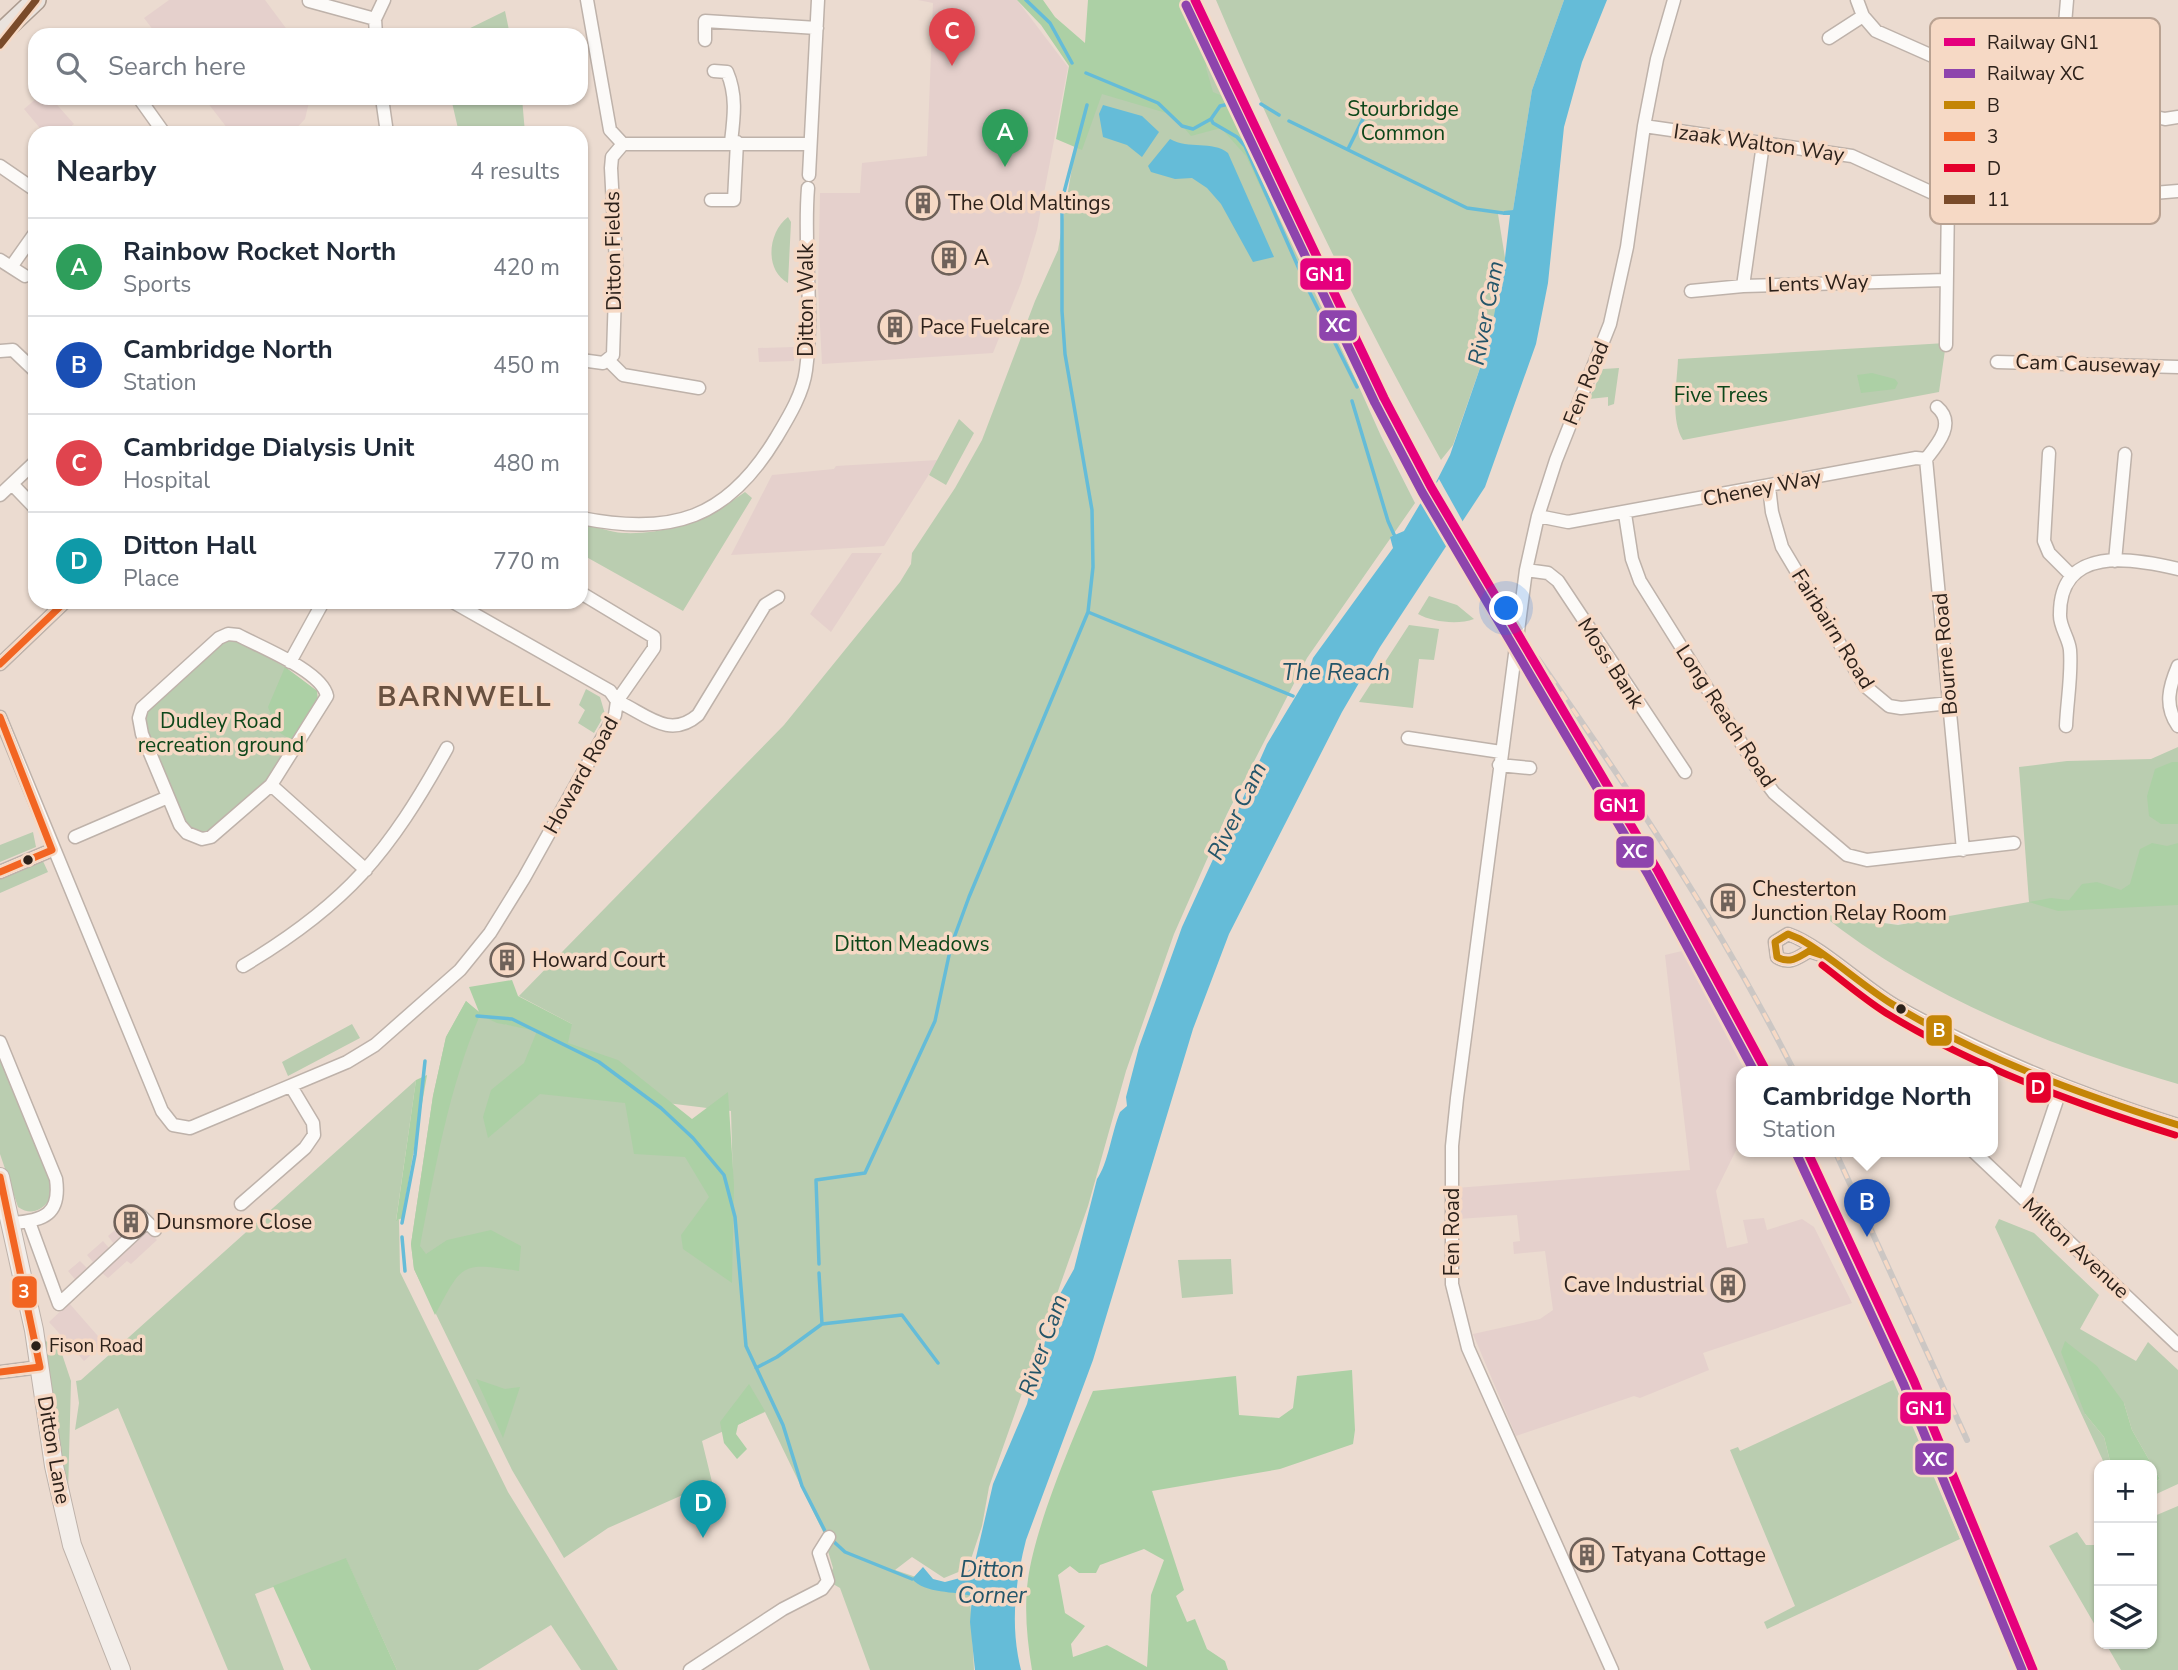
<!DOCTYPE html>
<meta charset="utf-8">
<style>
:root{--surface:#fff;--page:#f2f2f3;--text:#1f2937;--muted:#747a83;--line:#e0e1e3;--accent:#6f625a}
body{margin:0;font-family:"Nunito Sans",sans-serif;background:var(--page);color:var(--text)}
.controls{position:absolute;right:21px;bottom:21px;display:grid;overflow:hidden;border-radius:14px;box-shadow:0 2px 5px #0004}
.controls button{width:63px;height:63px;display:grid;place-items:center;padding:0;border:0;border-bottom:2px solid var(--line);background:var(--surface);color:var(--text);font:35px sans-serif}
.you{position:absolute;left:1507px;top:609px;width:24px;height:24px;margin:-18px;border:5px solid #fff;border-radius:50%;background:#1a73e8;box-shadow:0 0 0 10px #1a73e833}
.badge{display:grid;place-items:center;width:46px;height:46px;border-radius:50%;background:var(--accent);color:#fff;font-size:23px;font-weight:700}
.pin{position:absolute;translate:-50% -58px;filter:drop-shadow(0 2px 4px #0008)}
.pin::after{content:'';position:absolute;top:37px;width:24px;height:21px;background:inherit;clip-path:polygon(0 0,100% 0,50% 100%)}
.popup{position:absolute;left:1736px;top:1066px;width:262px;height:91px;box-sizing:border-box;display:grid;place-content:center;border-radius:14px;background:var(--surface);filter:drop-shadow(0 2px 5px #0005);font-size:23px;white-space:nowrap;color:var(--muted)}
.popup b{font-size:26px;color:var(--text)}
.popup::after{content:'';position:absolute;left:50%;top:100%;margin-left:-14px;border:14px solid transparent;border-top-color:var(--surface)}
.list{margin:0;padding:0;list-style:none}
h2{display:flex;justify-content:space-between;align-items:center;height:91px;margin:0;padding:0 28px;font-size:30px}
h2 small{font-size:23px;font-weight:400;color:var(--muted)}
.list li{display:grid;grid-template-columns:46px 1fr auto;gap:21px;align-items:center;box-sizing:border-box;height:98px;padding:0 28px;border-top:2px solid var(--line)}
.list b{display:block;font-size:26px;white-space:nowrap}
.list p{margin:0;font-size:23px;white-space:nowrap;color:var(--muted)}
.list em{font-size:23px;font-style:normal;color:var(--muted)}
.icon{flex:none;width:38px;height:38px;fill:none;stroke:currentColor;stroke-width:2;stroke-linecap:round;stroke-linejoin:round}
.map{position:relative;flex:none;width:2178px;height:1670px;overflow:hidden}
.search{position:absolute;background:var(--surface);box-shadow:0 2px 5px #0004;left:28px;top:28px;width:560px;height:77px;display:flex;align-items:center;gap:18px;box-sizing:border-box;padding:0 24px;border-radius:21px;color:var(--muted);font-size:26px}
.panel{position:absolute;background:var(--surface);box-shadow:0 2px 5px #0004;left:28px;top:126px;width:560px;height:483px;border-radius:21px}
.map>svg:first-child{display:block}
</style>
<div class="map">
<svg width="2178" height="1670" viewBox="0 0 2178 1670">
<rect width="100%" height="100%" fill="#ebdbd0"/>
<path fill="#e5d0cc" d="M169 0H265L291 35H157L144 18Z
M918 0H1017L1068 67 1037 230 1021 283 993 353 822 364 818 287 820 193H860L862 163 927 156 933 3Z
M37 98H51L74 124 68 129 72 133H44L24 109Z
M204 98H310L305 119 292 133H231Z
M794 347V361L759 362 758 348Z
M938 460 884 546 731 555 772 475 834 469 836 466Z
M852 553H882L831 632 810 614Z
M1682 951 1745 1071H1741V1140L1716 1191 1727 1248 1748 1243 1743 1220 1764 1218 1767 1230 1802 1219 1814 1227 1852 1303 1703 1353 1709 1370 1640 1398 1634 1396 1516 1436 1473 1334 1540 1319 1553 1310 1545 1251 1514 1254 1513 1242 1520 1241 1517 1215 1458 1219 1456 1188 1690 1170 1665 955Z
M131 1216 157 1240 131 1264 127 1261 108 1278 102 1273 84 1290 68 1271 80 1261 87 1268 93 1262 87 1255 103 1241 109 1248 114 1244 108 1236Z
M69 1303 104 1343 84 1361 49 1322Z"/>
<path fill="#bacdb0" fill-rule="evenodd" d="M1186 0 1381 436 1415 503 1307 658 1227 814 1174 934 1126 1071 1088 1206 989 1487 982 1526 968 1568 944 1578 912 1557 895 1570 970 1595 974 1670H870L840 1588 828 1581 833 1568 825 1541 828 1542 765 1412 702 1441 712 1482 608 1528 564 1558 512 1470 414 1269 411 1244 433 1096 446 1037 466 1001C497 1031 532 1031 572 1024L519 996 784 725 900 582 911 564 912 553 955 488 982 440 1035 301 1058 250 1083 103ZM667 1103 731 1111 733 1183Z
M1216 0H1564L1532 90 1513 210 1498 214 1505 258 1500 291 1489 342 1453 445 1441 460C1358 311 1283 158 1216 0Z
M505 11 510 35H456Z
M451 98H522L525 133H459Z
M788 217 791 222 788 283C764 270 768 232 788 217Z
M1946 343 1939 392 1683 440C1670 419 1677 384 1678 359Z
M1619 368 1614 404 1608 406V397L1589 399 1603 369Z
M959 419 974 433 946 485 929 475Z
M745 492 752 498 683 611 581 554V523C594 526 610 532 623 533 668 535 710 518 745 492Z
M1429 596 1457 605 1474 619C1458 625 1432 622 1418 614Z
M1409 625 1439 629 1434 660 1419 659 1413 708 1359 702Z
M234 638 285 667 317 691 318 705C286 753 255 809 202 835L192 832 185 820 145 727V714L226 640Z
M586 689 600 697 605 714 594 733 578 723 585 710 579 705Z
M2178 747V1084C2052 1047 1925 997 1821 914L1898 925 2029 902 2019 767 2067 761 2151 759Z
M33 832 36 847 0 862V845Z
M42 859 48 872 0 893V876Z
M352 1024 360 1038 288 1076 282 1062Z
M0 1049 57 1184C52 1202 37 1220 18 1207L0 1154Z
M416 1080 396 1220H399L400 1272 508 1492 618 1670H581L551 1625 478 1670H397L346 1559 255 1594 284 1670H228L118 1408 75 1430 79 1403 76 1381 81 1380Z
M1999 1219 2034 1233 2099 1295 2080 1329 2136 1361 2148 1342 2178 1370V1484L2152 1496V1483L2160 1479 2132 1430 2124 1403 2085 1414 2104 1437 2111 1465H2105L1995 1227Z
M1231 1259 1233 1294 1182 1298 1178 1260Z
M41 1337 62 1354 71 1381 68 1494 65 1492Z
M1893 1380 1960 1539 1767 1629 1764 1622 1795 1606 1730 1450 1738 1447 1740 1451Z
M2178 1506V1670H2121L2106 1644H2152V1517Z
M2077 1532 2086 1545H2099V1632L2049 1546Z"/>
<path fill="#acd0a5" fill-rule="evenodd" d="M1017 0H1043L1055 17 1085 43 1088 0H1189L1207 42 1206 68 1213 92 1230 99 1271 184 1265 197 1246 156 1221 128 1191 136 1173 115 1102 94 1082 150 1056 139 1069 66 1041 25Z
M1872 373 1895 379 1898 383 1895 389 1861 393 1857 375Z
M285 667 317 691 318 705 296 743 277 731 268 707Z
M2172 762H2178V824H2161L2149 816 2147 796 2155 769Z
M2152 843 2167 846 2178 843V905L2058 911 2029 902 2051 898 2069 900 2082 884 2097 882 2121 890 2130 884 2140 849Z
M512 980 518 996 572 1024 568 1043 618 1060 692 1119 728 1092 734 1185 732 1283 683 1249 681 1235 709 1197 685 1157 634 1154 625 1103 540 1094 488 1138 483 1117 491 1090 524 1063 537 1031 497 1023 480 1015C449 1087 435 1169 420 1246L426 1254 447 1240 491 1230 521 1246 519 1271C460 1262 463 1263 435 1315L414 1269 411 1244 433 1096 446 1037 466 1001 479 1012 469 987Z
M427 1075 402 1218 396 1221 416 1080Z
M2065 1341 2097 1366 2124 1403 2132 1430 2160 1479 2152 1483V1465H2111L2104 1437 2085 1414 2061 1352Z
M1352 1370 1355 1430 1353 1444 1280 1469 1152 1491 1184 1590 1176 1596 1187 1622 1195 1619 1207 1649 1225 1661 1228 1670H1032C1027 1640 1024 1609 1028 1579 1036 1524 1071 1443 1093 1391L1236 1376 1239 1415 1279 1418 1293 1408 1297 1376ZM1144 1549 1164 1560 1151 1595 1147 1667 1107 1645 1073 1657 1071 1644 1085 1626 1065 1613 1058 1575 1070 1566 1079 1573H1096L1100 1565Z
M476 1379 505 1389 520 1387 503 1438Z
M749 1384 765 1411 738 1425 736 1434 747 1449 737 1459 724 1443 720 1422Z
M346 1558 397 1670H311L273 1586Z"/>
<path fill="#65bcd8" d="M1564 0H1607L1582 62 1564 127 1548 283 1536 344 1485 487 1380 647 1342 712 1229 934 1193 1029 1093 1360 1026 1540C1015 1583 1010 1626 1021 1670H975L970 1622 972 1596C955 1591 925 1594 912 1579L923 1567 933 1579 945 1582 960 1578 974 1566 993 1484 1027 1404 1041 1348 1049 1335 1055 1303 1074 1269 1097 1179C1108 1164 1112 1131 1120 1112L1127 1106 1126 1097 1139 1047 1182 927 1215 855 1218 841 1235 816 1267 744 1306 679 1313 658 1393 548 1390 537 1404 531 1420 504 1429 496 1450 455 1489 342 1505 258 1510 215H1503L1504 211 1513 210 1532 90Z
M1103 105 1142 116 1159 132 1142 157 1127 145 1103 137 1099 114Z
M1170 139C1189 150 1212 140 1228 153L1274 257 1253 262 1221 204 1207 188 1192 178 1175 179 1151 172 1148 166Z"/>
<path fill="#ebdbd0" d="M1439 479 1463 522 1453 538 1429 496Z"/>
<g fill="none" stroke-linecap="round" stroke-linejoin="round">
<path stroke="#65bcd8" stroke-width="3.5" d="M1026 0 1050 23 1072 63
M1086 73 1158 103 1182 126 1193 129 1211 119 1220 106 1229 104
M1261 104 1279 115
M1211 119 1213 123 1237 137 1245 146 1307 287 1357 387
M1289 121 1467 208 1503 213
M1348 149 1369 107
M1352 401 1388 521 1396 539
M1088 612 1293 696
M477 1016 512 1019 599 1062 661 1108 693 1138 724 1175 735 1217 746 1346 783 1425 802 1486 825 1531
M402 1223 415 1155 425 1061
M402 1237 405 1271
M819 1264 816 1180 865 1173 935 1021 951 946 969 897 1088 612 1093 567 1092 510 1065 354 1062 311V200L1087 105
M822 1324 902 1315 938 1363
M756 1368 777 1357 822 1324 819 1273
M832 1540 845 1552 912 1579"/>
<defs>
<path id="street" d="M587 0 610 130 623 144
M1857 0 1863 16 1876 31 1964 70 2058 96 2165 119 2178 117
M309 1 375 19 376 35
M375 19 384 0
M1829 38 1863 16
M705 40V21L817 28
M714 71 727 72C737 95 734 117 731 142
M2061 72 2067 0
M139 98 164 133
M382 98 387 133
M1644 126 1852 156 1948 200
M0 166 35 190
M809 175 818 0
M2032 186 2105 197 2178 191
M711 200H734L737 142
M0 260 25 276
M11 267 35 233
M1743 286 1763 144
M1691 291 1743 286 1946 280
M1946 345 1948 200 1954 143
M0 351 13 350 35 371
M581 360 603 363 613 355 616 263 611 168 612 157 623 144H810
M609 361 623 375 699 388
M1997 362 2178 367
M2049 453 2044 541 2049 553 2072 576
M1926 459 1963 850
M1926 459C1938 444 1956 423 1937 407
M12 484 35 508
M1769 487 1772 512 1782 547 1865 686 1889 706 1901 708 1950 703
M0 495 35 462
M1625 514 1632 559 1640 581 1765 781 1774 793 1847 855 1867 860 2014 843
M1538 516 1568 522 1916 458 1926 459
M581 518C672 536 727 519 776 438 788 418 803 394 806 370 814 310 803 248 808 188
M2115 561 2125 454
M1526 570 1548 573 1558 581 1685 772
M581 593 654 637V648L617 701C646 714 669 740 698 715L765 605 778 597
M228 634 238 635C260 647 322 671 327 696L271 785 211 837 202 839 187 833 180 825 142 734 139 718 142 708 219 638Z
M290 662 323 602
M0 664 65 602
M2178 666C2169 687 2164 706 2178 726
M0 717 162 1111 173 1125 190 1128 347 1062 375 1045 460 970 490 933 524 878 615 715 617 701 610 691 453 602
M2066 726C2067 701 2072 675 2070 650 2069 638 2059 626 2060 614 2060 545 2132 558 2178 569
M1408 738 1501 752
M1499 765 1530 768
M271 785 366 870
M75 837 168 797
M0 872 52 850
M1821 955 1809 951C1797 958 1789 965 1777 957L1775 942 1788 934C1820 945 1862 986 1894 1005 1983 1055 2080 1095 2178 1125
M243 966C347 904 389 853 447 748
M0 1042 56 1179C61 1214 44 1221 12 1223
M1973 1151 2178 1345
M2024 1198 2062 1085
M241 1204 305 1148 314 1135 313 1123 292 1088
M140 1215 155 1230
M29 1222 59 1304 147 1222
M0 1372 40 1367
M690 1670 783 1609 822 1589 828 1581 819 1553 829 1537
M1612 1670 1468 1348 1452 1284V1146L1457 1098 1526 570 1538 516 1556 460 1610 324 1627 247 1644 126 1657 59 1674 0"/>
<path id="secondary" d="M0 1177 34 1330 54 1466 72 1545 121 1670"/>
<path id="primary" d="M0 34 36 0"/>
</defs>
<use href="#street" stroke="#beb2aa" stroke-width="15"/>
<use href="#secondary" stroke="#beb2aa" stroke-width="20"/>
<use href="#primary" stroke="#ac9c90" stroke-width="22"/>
<use href="#street" stroke="#fcfaf8" stroke-width="12"/>
<use href="#secondary" stroke="#f3eeea" stroke-width="18"/>
<use href="#primary" stroke="#eae3dd" stroke-width="19"/>
<defs>
<path id="rail" d="M1538 659C1631 792 1721 926 1794 1071
M1835 1151 1967 1440"/>
</defs>
<use href="#rail" stroke="#ccc7c4" stroke-width="6"/>
<use href="#rail" stroke="#f6d9c5" stroke-width="3.5" stroke-dasharray="10" stroke-linecap="butt"/>
<defs>
<path id="bus-1" d="M1821 955 1809 951C1798 958 1789 964 1777 957L1775 942 1788 934 1800 939C1833 958 1860 984 1892 1004 1980 1058 2080 1094 2178 1125"/>
<path id="bus-2" d="M0 664 65 602
M0 717 52 850 0 872
M0 1177 40 1367 0 1372"/>
<path id="bus-3" d="M1822 965C1843 981 1864 999 1886 1013 1974 1067 2076 1104 2175 1135"/>
<path id="bus-4" d="M0 45 36 0"/>
</defs>
<use href="#bus-1" stroke="#f6d9c5" stroke-width="12"/>
<use href="#bus-2" stroke="#f6d9c5" stroke-width="12"/>
<use href="#bus-3" stroke="#f6d9c5" stroke-width="12"/>
<use href="#bus-4" stroke="#f6d9c5" stroke-width="12"/>
<use href="#bus-1" stroke="#c48506" stroke-width="7"/>
<use href="#bus-2" stroke="#f26522" stroke-width="7"/>
<use href="#bus-3" stroke="#e4002b" stroke-width="7"/>
<use href="#bus-4" stroke="#7a4b2a" stroke-width="7"/>
<defs>
<path id="rail-1" d="M1195 0 1384 398 1431 487 1658 871 1766 1071
M1807 1151 1914 1381 2033 1670"/>
<path id="rail-2" d="M1186 5 1375 403 1422 492 1649 876 1754 1071
M1797 1155 1904 1385 2022 1670"/>
</defs>
<use href="#rail-1" stroke="#f6d9c5" stroke-width="14"/>
<use href="#rail-2" stroke="#f6d9c5" stroke-width="14"/>
<use href="#rail-1" stroke="#e5007d" stroke-width="9"/>
<use href="#rail-2" stroke="#8e44ad" stroke-width="9"/>
</g>
<defs>
<symbol id="building-ring" viewBox="-11 -11 22 22"><circle r="9.5" fill="#f6d9c5" stroke="#6f625a" stroke-width="1.5"/><path d="M-4-6H4V6H1V3H-1V6H-4ZM-2.5-4.3h1.7v1.8h-1.7ZM.8-4.3h1.7v1.8H.8ZM-2.5-1h1.7V.8h-1.7ZM.8-1h1.7V.8H.8Z" fill="#6f625a"/></symbol>
</defs>
<g fill-rule="evenodd">
<use href="#building-ring" x="904" y="184" width="38" height="38"/>
<use href="#building-ring" x="930" y="239" width="38" height="38"/>
<use href="#building-ring" x="876" y="308" width="38" height="38"/>
<use href="#building-ring" x="1709" y="882" width="38" height="38"/>
<use href="#building-ring" x="488" y="941" width="38" height="38"/>
<use href="#building-ring" x="112" y="1203" width="38" height="38"/>
<use href="#building-ring" x="1709" y="1266" width="38" height="38"/>
<use href="#building-ring" x="1568" y="1536" width="38" height="38"/>
</g>
<g fill="#2c211a" stroke="#f6d9c5" stroke-width="2.5">
<circle cx="28" cy="860" r="6"/>
<circle cx="1901" cy="1009" r="6"/>
<circle cx="36" cy="1346" r="6"/>
</g>
<g text-anchor="middle" dominant-baseline="central" stroke-width="7" stroke-linejoin="round" paint-order="stroke">
<g font-size="19" fill="#2c211a" stroke="#f6d9c5" text-anchor="start">
<text x="49" y="1346">Fison Road</text>
</g>
<g font-size="21" fill="#0d471a" stroke="#f6d9c5">
<text x="1403" y="109">Stourbridge<tspan x="1403" dy="24">Common</tspan></text>
<text x="1721" y="395">Five Trees</text>
<text x="221" y="721">Dudley Road<tspan x="221" dy="24">recreation ground</tspan></text>
<text x="912" y="944">Ditton Meadows</text>
</g>
<g font-size="21" fill="#2c211a" stroke="#f6d9c5">
<text transform="translate(1759 143) rotate(8)">Izaak Walton Way</text>
<text transform="translate(613 251) rotate(-91)">Ditton Fields</text>
<text transform="translate(1818 283) rotate(-2)">Lents Way</text>
<text transform="translate(806 300) rotate(-90)">Ditton Walk</text>
<text transform="translate(2088 364) rotate(2)">Cam Causeway</text>
<text transform="translate(1586 383) rotate(-68)">Fen Road</text>
<text transform="translate(1762 488) rotate(-11)">Cheney Way</text>
<text transform="translate(1833 629) rotate(58)">Fairbairn Road</text>
<text transform="translate(1945 654) rotate(-95)">Bourne Road</text>
<text transform="translate(1611 663) rotate(57)">Moss Bank</text>
<text transform="translate(1726 716) rotate(57)">Long Reach Road</text>
<text transform="translate(581 775) rotate(-61)">Howard Road</text>
<text transform="translate(1452 1232) rotate(-90)">Fen Road</text>
<text transform="translate(2076 1248) rotate(43)">Milton Avenue</text>
<text transform="translate(54 1450) rotate(80)">Ditton Lane</text>
</g>
<g font-size="21" fill="#2c211a" stroke="#f6d9c5" text-anchor="start">
<text x="948" y="203">The Old Maltings</text>
<text x="974" y="258">A</text>
<text x="920" y="327">Pace Fuelcare</text>
<text x="1752" y="889">Chesterton<tspan x="1752" dy="24">Junction Relay Room</tspan></text>
<text x="532" y="960">Howard Court</text>
<text x="156" y="1222">Dunsmore Close</text>
<text x="1704" y="1285" text-anchor="end">Cave Industrial</text>
<text x="1612" y="1555">Tatyana Cottage</text>
</g>
<g font-size="23" font-style="italic" fill="#235569" stroke="#f6d9c5">
<text transform="translate(1486 313) rotate(-79)">River Cam</text>
<text x="1336" y="672">The Reach</text>
<text transform="translate(1237 811) rotate(-64)">River Cam</text>
<text transform="translate(1043 1345) rotate(-71)">River Cam</text>
<text x="992" y="1569">Ditton<tspan x="992" dy="26">Corner</tspan></text>
</g>
<g font-size="28" font-weight="bold" letter-spacing="2" fill="#695140" stroke="#f6d9c5">
<text x="465" y="697">BARNWELL</text>
</g>
</g>
<rect x="1930" y="18" width="230" height="206" rx="10" fill="#f6d9c5" stroke="#b9a292" stroke-width="2"/>
<rect x="1944" y="38" width="31" height="8" fill="#e5007d"/>
<rect x="1944" y="69" width="31" height="9" fill="#8e44ad"/>
<rect x="1944" y="101" width="31" height="8" fill="#c48506"/>
<rect x="1944" y="132" width="31" height="9" fill="#f26522"/>
<rect x="1944" y="164" width="31" height="8" fill="#e4002b"/>
<rect x="1944" y="195" width="31" height="9" fill="#7a4b2a"/>
<g font-size="19" fill="#2c211a">
<text x="1987" y="49">Railway GN1</text>
<text x="1987" y="80">Railway XC</text>
<text x="1987" y="112">B</text>
<text x="1987" y="143">3</text>
<text x="1987" y="175">D</text>
<text x="1987" y="206">11</text>
</g>
<g stroke="#f6d9c5" stroke-width="2.5">
<rect x="1299" y="257" width="53" height="34" rx="7" fill="#e5007d"/>
<rect x="1318" y="309" width="40" height="33" rx="7" fill="#8e44ad"/>
<rect x="1593" y="788" width="53" height="34" rx="7" fill="#e5007d"/>
<rect x="1615" y="835" width="40" height="34" rx="7" fill="#8e44ad"/>
<rect x="1925" y="1014" width="28" height="33" rx="7" fill="#c48506"/>
<rect x="2025" y="1071" width="27" height="33" rx="7" fill="#e4002b"/>
<rect x="11" y="1275" width="27" height="34" rx="7" fill="#f26522"/>
<rect x="1899" y="1391" width="53" height="34" rx="7" fill="#e5007d"/>
<rect x="1914" y="1442" width="41" height="34" rx="7" fill="#8e44ad"/>
</g>
<g font-size="19" text-anchor="middle" font-weight="bold" fill="#fff">
<text x="1325" y="281">GN1</text>
<text x="1338" y="332">XC</text>
<text x="1619" y="812">GN1</text>
<text x="1635" y="858">XC</text>
<text x="1939" y="1037">B</text>
<text x="2038" y="1094">D</text>
<text x="24" y="1298">3</text>
<text x="1925" y="1415">GN1</text>
<text x="1935" y="1466">XC</text>
</g>
</svg>
<div class="controls">
<button>+</button>
<button>−</button>
<button><svg class="icon" aria-label="layers" viewBox="0 0 24 24"><path d="M12 4l9 5-9 5-9-5zM3 14l9 5 9-5"/></svg></button>
</div>
<div class="you"></div>
<div class="pin badge" style="left:1005px;top:167px;background:#2e9e5b">A</div>
<div class="pin badge" style="left:1867px;top:1237px;background:#1a4fb4">B</div>
<div class="popup"><b>Cambridge North</b>Station</div>
<div class="pin badge" style="left:952px;top:66px;background:#e0444e">C</div>
<div class="pin badge" style="left:703px;top:1538px;background:#0f9aa8">D</div>
<div class="search"><svg class="icon" aria-label="search" viewBox="0 0 24 24"><circle cx="10" cy="10" r="6"/><path d="M15 15l6 6"/></svg>Search here</div>
<section class="panel">
<h2>Nearby<small>4 results</small></h2>
<ul class="list">
<li><span class="badge" style="background:#2e9e5b">A</span><div><b>Rainbow Rocket North</b><p>Sports</p></div><em>420 m</em></li>
<li><span class="badge" style="background:#1a4fb4">B</span><div><b>Cambridge North</b><p>Station</p></div><em>450 m</em></li>
<li><span class="badge" style="background:#e0444e">C</span><div><b>Cambridge Dialysis Unit</b><p>Hospital</p></div><em>480 m</em></li>
<li><span class="badge" style="background:#0f9aa8">D</span><div><b>Ditton Hall</b><p>Place</p></div><em>770 m</em></li>
</ul>
</section>
</div>
